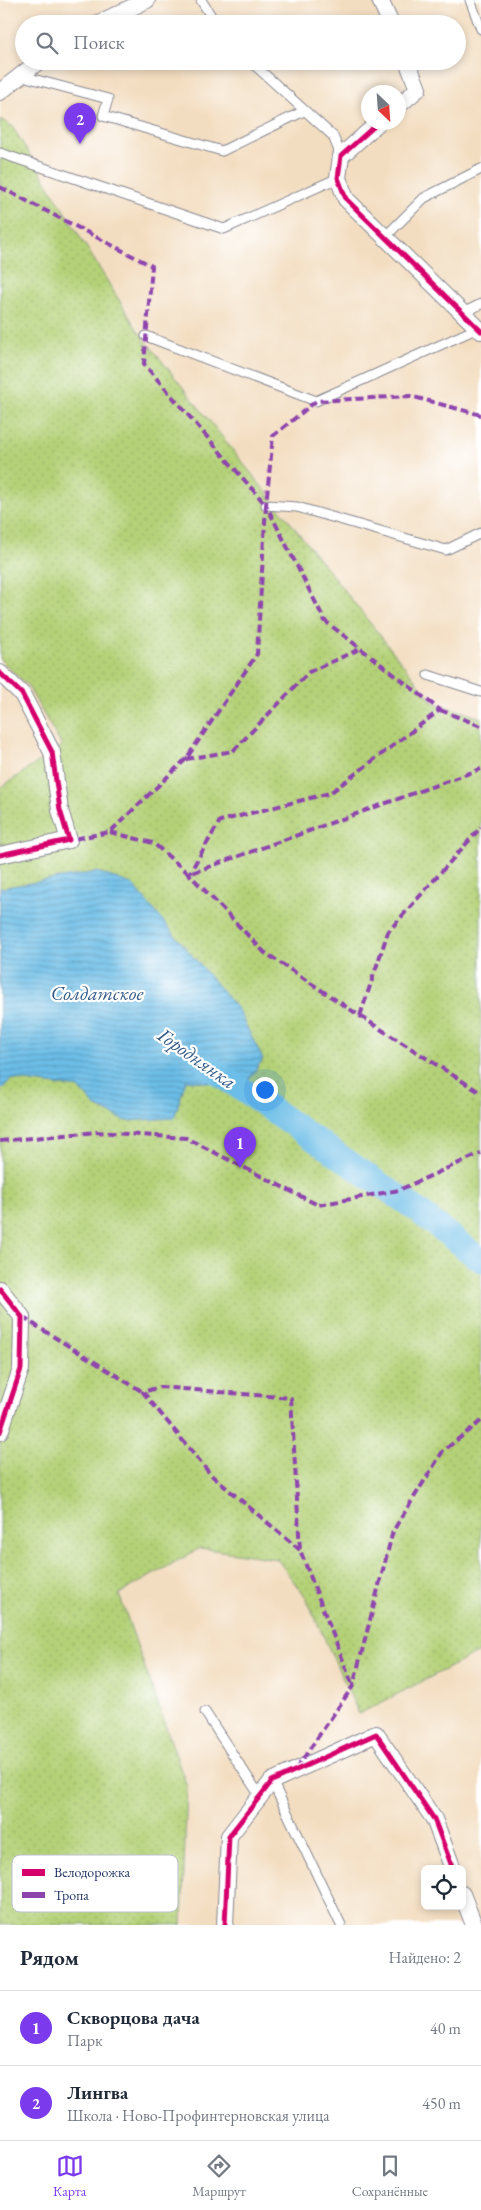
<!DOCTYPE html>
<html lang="ru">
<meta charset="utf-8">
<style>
:root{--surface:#fff;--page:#f6f6f7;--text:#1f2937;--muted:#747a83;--line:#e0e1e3;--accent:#7c3aed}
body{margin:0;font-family:"EB Garamond",serif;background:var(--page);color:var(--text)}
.controls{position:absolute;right:15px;bottom:15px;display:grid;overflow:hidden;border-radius:8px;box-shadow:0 2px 8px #0003}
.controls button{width:45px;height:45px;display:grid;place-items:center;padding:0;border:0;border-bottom:1px solid var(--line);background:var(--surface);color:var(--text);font:25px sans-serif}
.compass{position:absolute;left:361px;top:85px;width:45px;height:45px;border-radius:50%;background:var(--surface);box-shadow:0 2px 8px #0003;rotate:155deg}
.you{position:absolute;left:264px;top:1089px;width:18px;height:18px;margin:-12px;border:4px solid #fff;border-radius:50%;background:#1a73e8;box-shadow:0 0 0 8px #1a73e833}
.badge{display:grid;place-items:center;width:32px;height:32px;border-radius:50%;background:var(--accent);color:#fff;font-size:16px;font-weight:700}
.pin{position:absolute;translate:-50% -41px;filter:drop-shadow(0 1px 2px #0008)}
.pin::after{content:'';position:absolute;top:26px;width:18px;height:15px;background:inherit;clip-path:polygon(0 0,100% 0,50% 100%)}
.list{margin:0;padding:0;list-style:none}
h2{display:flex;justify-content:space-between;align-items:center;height:65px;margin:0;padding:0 20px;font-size:21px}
h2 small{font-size:16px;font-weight:400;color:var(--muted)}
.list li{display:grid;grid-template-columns:32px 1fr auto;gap:15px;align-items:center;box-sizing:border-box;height:75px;padding:0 20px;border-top:1px solid var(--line)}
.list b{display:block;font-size:19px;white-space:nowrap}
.list p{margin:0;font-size:16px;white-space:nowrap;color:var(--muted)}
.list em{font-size:16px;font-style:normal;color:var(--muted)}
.icon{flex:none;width:28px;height:28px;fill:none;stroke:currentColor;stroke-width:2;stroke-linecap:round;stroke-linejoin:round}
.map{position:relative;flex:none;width:481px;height:1925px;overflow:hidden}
.search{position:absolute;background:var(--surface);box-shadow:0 2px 8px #0003;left:15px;right:15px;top:15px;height:55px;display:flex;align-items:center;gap:12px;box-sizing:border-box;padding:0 18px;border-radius:28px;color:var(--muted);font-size:19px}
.sheet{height:215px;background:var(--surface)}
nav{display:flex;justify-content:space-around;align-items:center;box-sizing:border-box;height:70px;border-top:1px solid var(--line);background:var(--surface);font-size:14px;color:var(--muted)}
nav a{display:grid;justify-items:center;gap:2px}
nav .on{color:var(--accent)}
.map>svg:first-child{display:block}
</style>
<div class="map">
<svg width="481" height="1925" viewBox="0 0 481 1925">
<defs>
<pattern id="grass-dots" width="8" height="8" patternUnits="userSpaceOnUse" patternTransform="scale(1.25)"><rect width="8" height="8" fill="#b4d177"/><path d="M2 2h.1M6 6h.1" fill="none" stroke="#9ab469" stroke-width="1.8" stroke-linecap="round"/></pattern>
<pattern id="water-rules" width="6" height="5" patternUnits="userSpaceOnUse" patternTransform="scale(1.25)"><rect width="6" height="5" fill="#6cbde7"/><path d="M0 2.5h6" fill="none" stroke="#589abe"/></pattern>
</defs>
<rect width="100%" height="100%" fill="#fff"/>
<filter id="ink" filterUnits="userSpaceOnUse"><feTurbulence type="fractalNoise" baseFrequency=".02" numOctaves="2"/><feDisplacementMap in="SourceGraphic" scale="10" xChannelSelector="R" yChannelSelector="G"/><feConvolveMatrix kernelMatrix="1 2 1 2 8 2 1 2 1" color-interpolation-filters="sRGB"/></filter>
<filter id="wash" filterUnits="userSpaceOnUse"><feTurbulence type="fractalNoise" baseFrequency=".0096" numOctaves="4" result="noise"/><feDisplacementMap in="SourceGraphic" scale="20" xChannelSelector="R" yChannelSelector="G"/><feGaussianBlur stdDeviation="1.12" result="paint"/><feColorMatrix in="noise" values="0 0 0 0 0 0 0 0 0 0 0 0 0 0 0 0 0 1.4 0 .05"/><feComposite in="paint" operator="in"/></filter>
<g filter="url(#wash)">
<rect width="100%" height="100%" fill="#f3ddc0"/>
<path fill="url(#grass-dots)" stroke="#68806a" d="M0 119 12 126 138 331 433 702 481 718V1651L359 1714 306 1598 277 1559 200 1548 119 1594 187 1787 182 1925H0V788L62 746 27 685 0 659Z"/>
<path fill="url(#water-rules)" stroke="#4476a2" d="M97 872 132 884 238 1010 263 1059 244 1086 186 1080 174 1118 126 1121 95 1106 79 1088 11 1079 0 1091V888Z"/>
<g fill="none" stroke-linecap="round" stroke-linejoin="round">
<path stroke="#6cbde7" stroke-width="25" d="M208 1066 413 1207 481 1260"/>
</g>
</g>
<g filter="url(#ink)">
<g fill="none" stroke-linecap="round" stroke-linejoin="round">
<defs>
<path id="lane" d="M201 0 216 24
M470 0 481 29
M267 24 274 20
M250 61 333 136 341 156
M22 76 108 99 103 116 222 151 304 111
M0 153 224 229 338 178
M384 238 424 198 481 169
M463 313 481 304
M146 336 316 401 478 328
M266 505 297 507 446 550 481 533
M428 675 481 692
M205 1712 260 1796
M272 1781 341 1925"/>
<path id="street" d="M380 0 391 24
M97 24 147 0
M0 92 39 61
M398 106 418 89 407 61
M379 122 341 156 338 178 346 199 481 331
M0 673 22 694 52 752 60 810 69 840 0 855
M0 1289 22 1317 21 1369 0 1432
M462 1894 474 1925
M225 1925 229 1836 272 1781 376 1734 434 1819 453 1869"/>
</defs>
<use href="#lane" stroke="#87868f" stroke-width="11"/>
<use href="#street" stroke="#87868f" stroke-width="18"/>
<use href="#lane" stroke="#fff" stroke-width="9"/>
<use href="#street" stroke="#fff" stroke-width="16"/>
<path stroke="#8e44ad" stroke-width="4" stroke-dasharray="8 4" stroke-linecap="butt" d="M0 187 152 266 144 364 266 505 257 654 186 759 110 832 69 840
M481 415 410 396 316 401 273 436 266 505 325 621 440 710 330 793 220 821 189 874 264 952 360 1016 481 1093
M440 710 481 726
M186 759 233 751 309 672 362 648
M110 832 153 843 189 874 481 769
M360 1016 388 932 481 827
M0 1141 96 1132 186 1138 318 1205 399 1190 481 1153
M22 1317 143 1392
M300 1550 211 1475 143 1392 160 1387 291 1398 300 1550 353 1686
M296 1769 353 1686 393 1531 443 1451 481 1421"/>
<defs>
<path id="cycleway" d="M379 122 341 156 338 178 346 199 481 331
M0 673 22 694 52 752 60 810 69 840 0 855
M0 1289 22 1317 21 1369 0 1432
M225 1925 229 1836 272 1781 376 1734 434 1819 453 1869"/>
</defs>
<use href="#cycleway" stroke="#fff" stroke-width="8"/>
<use href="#cycleway" stroke="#d6006c" stroke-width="5"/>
</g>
</g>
<g text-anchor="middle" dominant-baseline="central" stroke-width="4.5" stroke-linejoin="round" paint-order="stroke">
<g font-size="20" font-style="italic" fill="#335a87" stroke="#fff">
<text x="97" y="993">Солдатское</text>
<text transform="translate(197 1058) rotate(35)">Городнянка</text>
</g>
</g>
<rect x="12" y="1855" width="166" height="57" rx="8" fill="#fff" stroke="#bbc1cf" stroke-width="1"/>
<rect x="22" y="1869" width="23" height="7" fill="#d6006c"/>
<rect x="22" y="1892" width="23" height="6" fill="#8e44ad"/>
<g font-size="14" fill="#1b2f5e">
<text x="54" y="1877">Велодорожка</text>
<text x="54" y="1900">Тропа</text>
</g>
</svg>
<div class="controls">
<button><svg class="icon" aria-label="locate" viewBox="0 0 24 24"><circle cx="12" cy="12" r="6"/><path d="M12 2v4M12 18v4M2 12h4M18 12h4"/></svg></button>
</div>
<svg class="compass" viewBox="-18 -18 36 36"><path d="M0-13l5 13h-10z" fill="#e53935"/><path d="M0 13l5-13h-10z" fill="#747a83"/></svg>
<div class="you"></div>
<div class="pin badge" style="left:240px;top:1168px">1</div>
<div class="pin badge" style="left:80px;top:144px">2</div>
<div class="search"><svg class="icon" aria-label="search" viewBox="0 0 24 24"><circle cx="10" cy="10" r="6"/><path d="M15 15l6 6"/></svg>Поиск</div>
</div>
<section class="sheet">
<h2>Рядом<small>Найдено: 2</small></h2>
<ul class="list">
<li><span class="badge">1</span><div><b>Скворцова дача</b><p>Парк</p></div><em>40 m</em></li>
<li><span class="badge">2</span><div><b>Лингва</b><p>Школа · Ново-Профинтерновская улица</p></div><em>450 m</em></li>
</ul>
</section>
<nav>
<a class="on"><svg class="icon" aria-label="map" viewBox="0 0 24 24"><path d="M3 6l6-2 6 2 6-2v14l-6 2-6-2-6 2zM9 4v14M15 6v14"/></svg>Карта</a>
<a><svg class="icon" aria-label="directions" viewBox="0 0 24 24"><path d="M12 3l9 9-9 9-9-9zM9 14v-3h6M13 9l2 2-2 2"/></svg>Маршрут</a>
<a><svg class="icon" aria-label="saved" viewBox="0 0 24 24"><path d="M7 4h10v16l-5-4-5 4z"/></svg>Сохранённые</a>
</nav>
